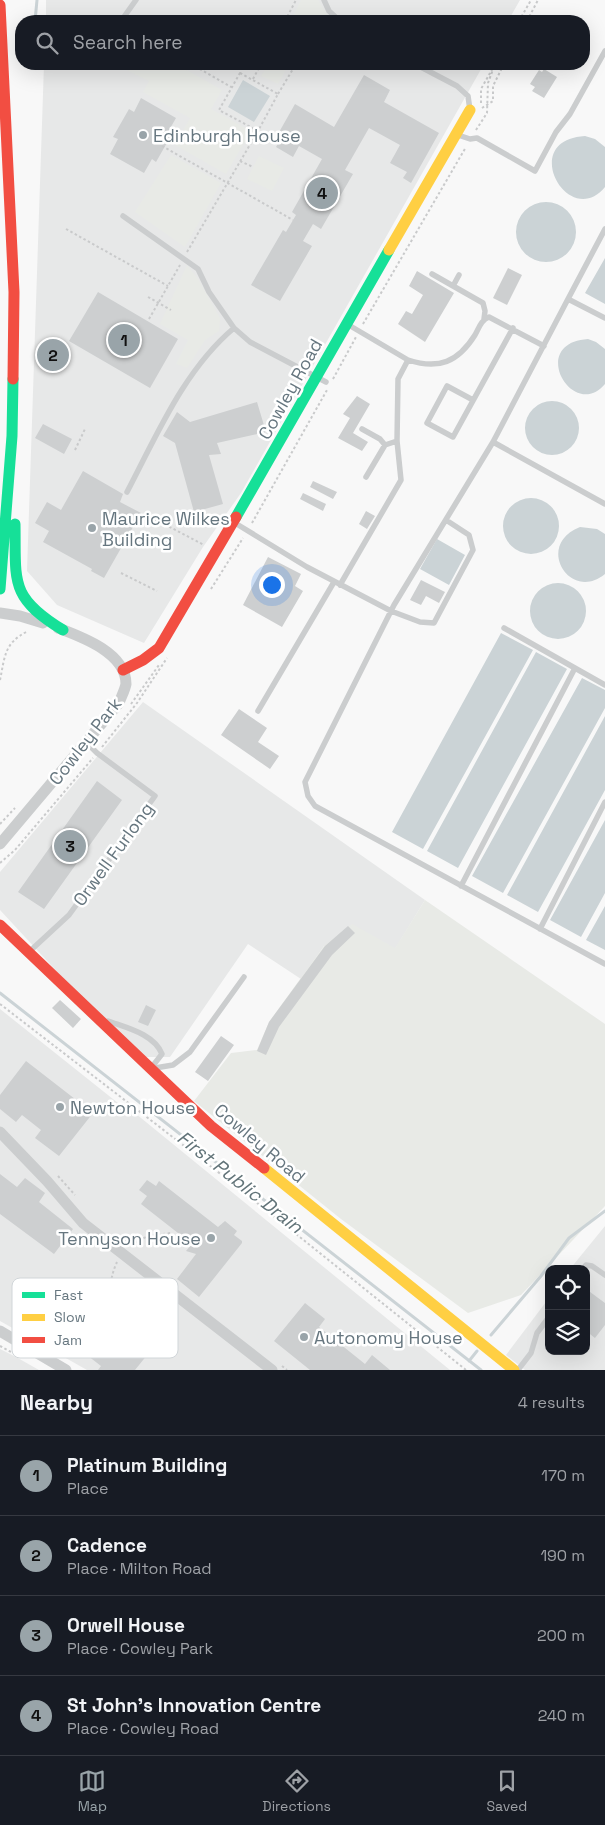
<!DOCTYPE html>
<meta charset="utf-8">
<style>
:root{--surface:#171b24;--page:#242831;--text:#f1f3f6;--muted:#9ea1a6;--line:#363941;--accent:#99a4a9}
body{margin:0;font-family:"Space Grotesk",sans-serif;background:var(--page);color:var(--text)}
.controls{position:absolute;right:15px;bottom:15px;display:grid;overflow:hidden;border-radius:10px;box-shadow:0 5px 20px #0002}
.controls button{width:45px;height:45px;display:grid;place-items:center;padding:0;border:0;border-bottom:1px solid var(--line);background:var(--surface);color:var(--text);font:25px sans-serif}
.you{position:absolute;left:271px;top:584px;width:18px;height:18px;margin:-12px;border:4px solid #fff;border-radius:50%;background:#1a73e8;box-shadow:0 0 0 8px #1a73e833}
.badge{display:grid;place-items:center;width:32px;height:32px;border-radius:50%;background:var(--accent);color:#111;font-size:16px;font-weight:700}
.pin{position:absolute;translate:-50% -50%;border:2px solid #fff;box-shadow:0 1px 5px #0006}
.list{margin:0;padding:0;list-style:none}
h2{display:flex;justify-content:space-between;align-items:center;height:65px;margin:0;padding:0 20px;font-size:21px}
h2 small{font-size:16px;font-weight:400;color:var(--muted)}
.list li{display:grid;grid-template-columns:32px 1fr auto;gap:15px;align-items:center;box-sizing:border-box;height:80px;padding:0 20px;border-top:1px solid var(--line)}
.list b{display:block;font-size:19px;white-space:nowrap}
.list p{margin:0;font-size:16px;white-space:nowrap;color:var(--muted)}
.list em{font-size:16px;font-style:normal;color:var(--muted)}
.icon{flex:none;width:28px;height:28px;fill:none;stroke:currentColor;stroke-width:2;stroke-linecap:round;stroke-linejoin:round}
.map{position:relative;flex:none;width:605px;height:1370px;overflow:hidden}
.search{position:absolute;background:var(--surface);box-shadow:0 5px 20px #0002;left:15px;right:15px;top:15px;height:55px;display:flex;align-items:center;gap:12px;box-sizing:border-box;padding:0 18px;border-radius:20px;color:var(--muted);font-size:19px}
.sheet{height:385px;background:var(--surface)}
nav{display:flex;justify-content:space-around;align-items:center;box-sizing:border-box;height:70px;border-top:1px solid var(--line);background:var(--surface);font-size:14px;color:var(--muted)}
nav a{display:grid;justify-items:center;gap:2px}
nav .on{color:var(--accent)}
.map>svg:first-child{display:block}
</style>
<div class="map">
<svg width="605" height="1370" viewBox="0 0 605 1370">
<rect width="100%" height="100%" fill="#f8f8f8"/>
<path fill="#e7e8e8" d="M46 0H520L508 21H46Z
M44 64H484L241 493 203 547 144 643 57 605 27 571Z
M143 702 425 900 395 949 324 946 301 979 248 944 170 1057H143L62 977 0 910V872Z
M0 1009 123 1107 130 1109 450 1370H87L0 1321Z
M605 1226V1370H525L506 1355 549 1298V1351H586V1269H570Z
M0 1349 16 1357 39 1370H0Z"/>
<path fill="#e8eae6" d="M301 0H318L331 21H302L293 16Z
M114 64H176L222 90 211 109 251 131 226 174 175 145 190 118 143 92 149 81Z
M268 64H289L278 84 261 76Z
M171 155 221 183 185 247 135 212Z
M259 156 284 168 272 191 247 179Z
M187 265 198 279 220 318 219 331 205 340 187 368 176 364 188 340 160 324Z
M425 900 605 1024V1206L521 1295 468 1313 341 1219 194 1101 231 1053 257 1050 269 1022 324 946 352 924 395 948Z"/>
<path fill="#cbd3d6" d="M243 80 270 96 254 122 228 107Z
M585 136 595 139 605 147V187C569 231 517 140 585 136Z
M516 232a30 30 0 1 1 60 0a30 30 0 1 1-60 0Z
M605 258V304L585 293Z
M588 339 596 342 605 349V384C573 422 527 343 588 339Z
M525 428a27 27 0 1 1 54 0a27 27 0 1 1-54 0Z
M503 526a28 28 0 1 1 56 0a28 28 0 1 1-56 0Z
M580 527 597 529 605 534V574C570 603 534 545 580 527Z
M437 539 465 555 449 585 420 569Z
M530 611a28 28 0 1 1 56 0a28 28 0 1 1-56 0Z
M501 633 533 650 423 849 392 832Z
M536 652 567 669 458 868 427 851Z
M582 678 605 690V708L503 893 472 876Z
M605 716V790L538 912 507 895Z
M605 820V893L581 937 550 920Z
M605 906V950L586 940Z"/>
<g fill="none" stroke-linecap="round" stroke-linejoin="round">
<path stroke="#cbd3d6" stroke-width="3" d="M35 21 37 0
M0 993 481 1370
M491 1335 541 1276 569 1238 605 1211
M469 1361 477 1351"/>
</g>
<path fill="#cdcfd0" d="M544 69 557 77 544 98 532 91 535 87 530 84 539 70 542 72Z
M364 75 390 90 384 102 439 133 411 183 403 178 407 172 390 163 400 145 369 128 345 170 353 174 321 229 313 224 303 241 312 246 280 301 251 285 283 230 286 232 296 215 292 212 322 159 299 146 293 157 276 147 282 136 278 134 295 104 334 127Z
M141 98 176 118 168 132 172 134 156 162 152 159 144 173 110 154 118 139 113 137 129 109 134 112Z
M508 268 522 275 507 305 493 298Z
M417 271 454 293 425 342 398 324 406 311 412 314 423 295 409 286Z
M98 292 178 339 150 388 69 341Z
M49 338 63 346 55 360 47 356 51 349 45 346Z
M357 396 370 404 353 433 368 442 362 451 338 438 350 418 343 414Z
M257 402 266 432 217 443 221 454 209 455 223 504 194 512 175 443 163 436 177 412 190 422Z
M43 424 72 439 64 454 35 438Z
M83 471 123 494 120 502 141 513 104 578 91 571 92 569 43 542 49 531 35 523 47 502 61 510Z
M313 481 337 492 333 499 310 487Z
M303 493 326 504 323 511 300 499Z
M366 511 375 516 367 529 359 524Z
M268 557 301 574 295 586 303 591 282 627 243 605Z
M421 580 445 592 439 603 426 596 421 605 410 600Z
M239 709 267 728 258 742 279 756 270 769 221 735Z
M97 781 122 800 44 909 18 892Z
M348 926 355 933 332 955 279 1027 266 1055 257 1051 269 1022 325 946Z
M60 1000 81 1019 73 1028 52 1008Z
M146 1005 156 1010 148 1026 138 1022Z
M221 1036 234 1045 208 1081 195 1072Z
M26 1061 93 1113 59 1156 35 1138 41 1130 22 1115 16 1122 0 1109V1095Z
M0 1174 17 1187 25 1178 45 1193 39 1202 73 1229 54 1254 0 1214Z
M147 1180 156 1186 159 1181 218 1227 225 1221 237 1231 234 1235 242 1241V1243L199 1297 177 1279 196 1254 186 1251 192 1244 141 1204 147 1196 139 1190Z
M586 1289 605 1303V1325L595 1338 586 1331Z
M305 1303 325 1319 319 1327 365 1364 372 1355 390 1370H310L274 1341Z
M70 1305 111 1338 118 1330 126 1336 150 1305 173 1323 135 1370H98L101 1366 52 1328Z"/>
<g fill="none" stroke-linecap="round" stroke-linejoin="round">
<path stroke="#c9cacb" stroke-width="2" stroke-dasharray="2.5 2.5" stroke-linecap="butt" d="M285 21 296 0
M519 21 531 0
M527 21 538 0
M191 64 231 87
M240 73 278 94 258 131 219 110Z
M253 79 261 64
M278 94 296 64
M481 103V89L494 66
M482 108 493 101V86L504 64
M476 130 487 113 488 83 495 64
M162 146 293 220
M240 161 253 167
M66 229 168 286
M187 252 258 131
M148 297 171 310
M149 319 180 265
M363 324 466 147
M333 379 356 337
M75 450 85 429
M147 515 204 545
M252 523 327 390
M121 573 157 591
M211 589 243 538
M0 680C5 656 4 643 28 631
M131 704 159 665
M102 747 137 703 167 658
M0 824 15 808
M0 863 15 850 93 758
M0 1004 231 1182 466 1370
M58 1176 75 1195
M130 1245 148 1236 171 1233
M113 1313C109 1296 109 1279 117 1262
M0 1346 11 1352
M282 1366 287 1370"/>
<path stroke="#cbcdce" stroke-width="5.5" d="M324 0 329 11 340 21
M121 21 136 0
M415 64 457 86 468 96 470 110
M458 135 470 139 477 138 535 171 556 132 570 114 605 51
M123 216 198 269 209 292 234 328 250 342 326 382
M432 274 483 303 485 311 484 319
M453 286 459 275
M568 299 605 229
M605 318 568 299 493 442 605 504
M347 324 408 360C439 370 458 362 475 335 479 328 481 320 489 317L544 346
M473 400 447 386 427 423 453 437 513 328
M362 429 380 439 385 445
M493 442 394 605 305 782 308 796 315 806 605 964
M366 477 385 445 397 441
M127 492C157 435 184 370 234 328
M235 523 307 567 391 611 420 622 434 623 473 550 469 535 446 520
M340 585 401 480 397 441 398 379 408 360
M504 628 605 685
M258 711 334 582
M461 886 575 668
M540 929 605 802
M30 951 69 915 155 796 97 753 86 742
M108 1021C127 1028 154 1034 162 1054L151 1068
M155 1068 173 1065 190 1052 244 977
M583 1269 586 1265 592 1266 605 1275
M518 1370 531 1353 537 1333 549 1317"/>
<path stroke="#cbcdce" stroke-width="11" d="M0 613 20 616 43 623
M0 844 119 703C121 697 125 690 126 684 126 653 82 637 58 628
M0 1132 47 1181 83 1223 272 1370
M0 1331 66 1370"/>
<path stroke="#16e098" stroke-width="11" d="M236 517 389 250
M15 524C16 582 9 597 63 630
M0 589 12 436 13 379"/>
<path stroke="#ffcf43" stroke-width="11" d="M389 250 470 110
M264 1168 514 1370"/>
<path stroke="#f24e42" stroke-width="11" d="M0 5 14 292 13 379
M123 670 143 660 159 648 236 517
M0 925 211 1126 264 1168"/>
</g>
<g fill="#99a4a9" stroke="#fff" stroke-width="2">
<circle cx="143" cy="135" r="5"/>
<circle cx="92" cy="528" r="5"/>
<circle cx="60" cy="1107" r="5"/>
<circle cx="211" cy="1238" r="5"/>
<circle cx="304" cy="1337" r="5"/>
</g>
<g text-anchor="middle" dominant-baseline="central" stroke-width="5" stroke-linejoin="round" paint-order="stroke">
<g font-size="18" fill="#66767f" stroke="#fff" text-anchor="start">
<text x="153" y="135">Edinburgh House</text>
<text x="102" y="518">Maurice Wilkes<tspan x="102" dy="21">Building</tspan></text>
<text x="70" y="1107">Newton House</text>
<text x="201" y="1238" text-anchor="end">Tennyson House</text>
<text x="314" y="1337">Autonomy House</text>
</g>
<g font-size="18" fill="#66767f" stroke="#fff">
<text transform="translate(290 389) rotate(-61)">Cowley Road</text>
<text transform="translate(85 741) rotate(-52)">Cowley Park</text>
<text transform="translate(113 854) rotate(-54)">Orwell Furlong</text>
<text transform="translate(260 1143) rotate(40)">Cowley Road</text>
</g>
<g font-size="19" font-style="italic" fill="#627479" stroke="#fff">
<text transform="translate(240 1182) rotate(38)">First Public Drain</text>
</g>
</g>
<rect x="12" y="1278" width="166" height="80" rx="8" fill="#fff" stroke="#d1d6d9" stroke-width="1"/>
<rect x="22" y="1292" width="23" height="6" fill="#16e098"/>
<rect x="22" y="1314" width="23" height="7" fill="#ffcf43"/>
<rect x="22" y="1337" width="23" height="6" fill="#f24e42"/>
<g font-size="14" fill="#66767f">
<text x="54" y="1300">Fast</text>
<text x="54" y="1322">Slow</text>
<text x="54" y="1345">Jam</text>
</g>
</svg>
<div class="controls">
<button><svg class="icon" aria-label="locate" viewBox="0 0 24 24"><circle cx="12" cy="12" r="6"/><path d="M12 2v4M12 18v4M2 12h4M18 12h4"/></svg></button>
<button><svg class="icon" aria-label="layers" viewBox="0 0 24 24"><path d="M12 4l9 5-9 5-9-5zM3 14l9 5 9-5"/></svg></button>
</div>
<div class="you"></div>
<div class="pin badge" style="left:124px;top:340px">1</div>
<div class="pin badge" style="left:53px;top:355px">2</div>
<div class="pin badge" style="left:70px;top:846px">3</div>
<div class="pin badge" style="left:322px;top:193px">4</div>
<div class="search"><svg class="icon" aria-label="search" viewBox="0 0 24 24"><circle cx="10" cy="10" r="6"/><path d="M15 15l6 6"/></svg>Search here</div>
</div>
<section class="sheet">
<h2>Nearby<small>4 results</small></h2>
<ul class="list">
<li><span class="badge">1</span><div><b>Platinum Building</b><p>Place</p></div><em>170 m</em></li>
<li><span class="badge">2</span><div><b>Cadence</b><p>Place · Milton Road</p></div><em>190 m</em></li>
<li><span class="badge">3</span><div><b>Orwell House</b><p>Place · Cowley Park</p></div><em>200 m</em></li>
<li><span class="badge">4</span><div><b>St John's Innovation Centre</b><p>Place · Cowley Road</p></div><em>240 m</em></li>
</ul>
</section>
<nav>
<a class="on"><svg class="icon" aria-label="map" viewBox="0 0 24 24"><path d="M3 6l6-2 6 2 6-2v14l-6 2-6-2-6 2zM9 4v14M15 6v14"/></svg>Map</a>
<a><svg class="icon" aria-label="directions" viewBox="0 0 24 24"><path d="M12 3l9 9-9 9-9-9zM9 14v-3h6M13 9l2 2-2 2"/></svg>Directions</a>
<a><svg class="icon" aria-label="saved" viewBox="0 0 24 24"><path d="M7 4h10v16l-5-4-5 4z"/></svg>Saved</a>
</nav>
